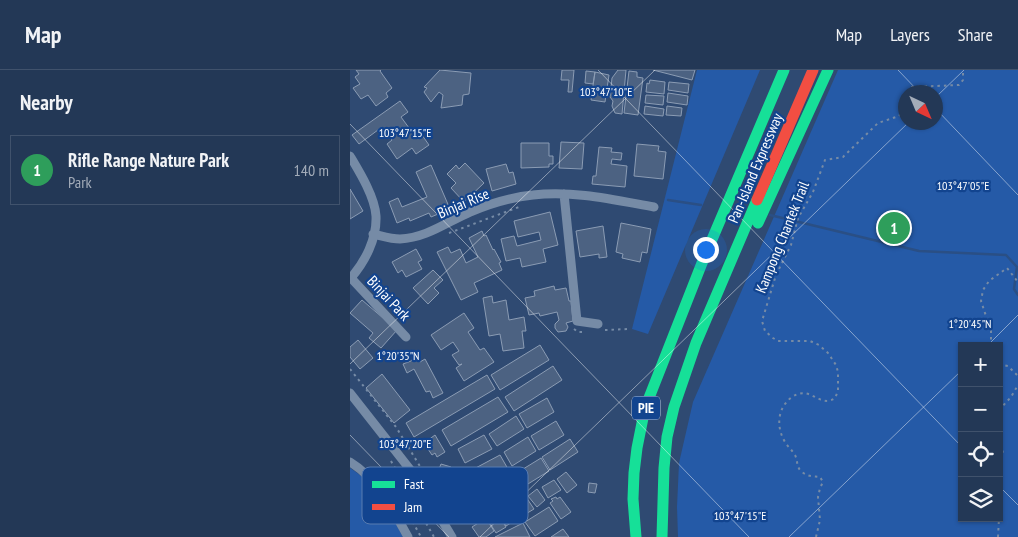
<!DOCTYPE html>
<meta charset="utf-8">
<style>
:root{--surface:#233856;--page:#2f4360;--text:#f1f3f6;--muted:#a3acb9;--line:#40526c;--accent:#b6c0ce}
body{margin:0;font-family:"PT Sans Narrow",sans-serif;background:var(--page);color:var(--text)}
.controls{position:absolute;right:15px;bottom:15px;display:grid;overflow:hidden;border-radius:0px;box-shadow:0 1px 4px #0004}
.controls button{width:45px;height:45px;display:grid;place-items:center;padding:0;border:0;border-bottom:1px solid var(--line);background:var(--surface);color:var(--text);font:25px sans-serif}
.compass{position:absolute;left:548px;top:15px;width:45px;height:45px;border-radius:50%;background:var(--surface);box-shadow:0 1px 4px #0004;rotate:136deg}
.you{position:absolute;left:355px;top:179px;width:18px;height:18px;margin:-12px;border:4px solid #fff;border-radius:50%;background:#1a73e8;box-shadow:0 0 0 8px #1a73e833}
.badge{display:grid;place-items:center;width:32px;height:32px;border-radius:50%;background:var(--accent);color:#fff;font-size:16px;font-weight:700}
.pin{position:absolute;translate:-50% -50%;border:2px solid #fff;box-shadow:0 1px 5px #0006}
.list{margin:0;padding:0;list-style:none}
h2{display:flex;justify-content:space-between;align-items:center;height:65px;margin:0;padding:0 20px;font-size:21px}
h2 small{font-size:16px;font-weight:400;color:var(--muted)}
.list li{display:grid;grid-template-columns:32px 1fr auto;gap:15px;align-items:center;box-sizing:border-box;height:70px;margin:0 10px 10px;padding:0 10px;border:1px solid var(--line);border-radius:0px}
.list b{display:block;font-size:19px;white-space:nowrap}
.list p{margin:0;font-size:16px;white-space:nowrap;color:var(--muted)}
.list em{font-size:16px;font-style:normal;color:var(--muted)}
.icon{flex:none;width:28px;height:28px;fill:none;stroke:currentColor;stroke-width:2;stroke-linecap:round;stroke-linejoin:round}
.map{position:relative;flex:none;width:668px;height:467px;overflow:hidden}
header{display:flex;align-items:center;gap:30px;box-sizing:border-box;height:70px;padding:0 25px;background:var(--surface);border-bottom:1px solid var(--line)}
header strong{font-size:24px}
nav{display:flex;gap:28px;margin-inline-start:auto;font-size:18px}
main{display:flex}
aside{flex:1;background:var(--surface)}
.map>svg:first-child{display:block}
</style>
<header>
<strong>Map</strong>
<nav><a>Map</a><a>Layers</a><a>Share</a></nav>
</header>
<main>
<aside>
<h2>Nearby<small></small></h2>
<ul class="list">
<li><span class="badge" style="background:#2e9e5b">1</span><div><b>Rifle Range Nature Park</b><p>Park</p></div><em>140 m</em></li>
</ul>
</aside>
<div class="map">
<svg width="668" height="467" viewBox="0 0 668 467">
<rect width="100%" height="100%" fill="#2f4a72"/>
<path fill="#255aa7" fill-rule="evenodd" d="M347 0H410L298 264 282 259Z
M488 0H668V467H328L327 437 329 393 343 332ZM586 22V52H556V22ZM612 276H649V448H612Z
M0 398C25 413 40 442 53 467H0Z"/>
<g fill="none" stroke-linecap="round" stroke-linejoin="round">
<path stroke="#2a4f85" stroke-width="2.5" d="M318 130 351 135
M420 145 569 181 656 185 667 197 664 219 668 225"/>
</g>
<path fill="#4c6282" stroke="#8b9cb4" d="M6 0H31L30 1 42 18 36 23 38 27 26 36 18 25 11 29 3 18 10 14 5 7 9 4Z
M90 0 121 3 119 24 113 25 112 35 91 38 93 25 89 22 81 32 74 22 77 18 74 17Z
M212 0H224L222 22H218L219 10H211Z
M268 0H276L272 44 265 43 262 36 263 31 260 27 262 8Z
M303 0H345L342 10Z
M236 1 245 2 243 14 235 13Z
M279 1 287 2V7L293 8 288 45 274 43Z
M245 2 259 5 255 32 241 30Z
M300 10 315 12 314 24 296 22 297 13 299 14Z
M319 12 339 14 338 23 318 20Z
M318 23 338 26 337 35 317 32Z
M296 25 314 26 313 35 295 33Z
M50 31 58 42 51 47 62 62 67 58 79 75 66 84 62 78 47 89 37 74 42 70 32 57 9 74 2 65Z
M295 36 314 39 313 46 294 44Z
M317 36 332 38 331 46 316 45Z
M211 72 234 73 232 99 209 98Z
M171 73H199V86H203V94H199V97L171 98Z
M287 74 309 76 308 81 316 82 313 109 284 106Z
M249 77 262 78 261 82 272 83 271 90 262 89 261 94 277 96 275 117 242 114 243 106H246Z
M115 93 134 113 114 132 101 118 106 113 97 104 106 95 109 99Z
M156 94 159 103 163 102 166 114 142 121 136 99Z
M81 95 100 139 81 147 79 143 60 151 59 148 47 153 39 132 48 128 52 137 77 127 66 102Z
M0 119 13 141 0 149Z
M200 142 208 175 193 179 196 192 172 197 170 188 156 191 151 169 164 166 167 176 191 170 189 162 168 167 164 151Z
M271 153 301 159 297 183 292 182 290 192 272 188 273 184 266 182Z
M253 156 257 187 249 188V184L230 187 226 161Z
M132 161 134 166 136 165 143 180 144 179 151 192 149 193 152 200 124 213 128 222 111 230 87 182 98 177 101 183 110 179 116 193 128 187 119 168Z
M66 179 72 190 68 192 72 199 56 207 52 200 48 203 42 192Z
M83 200 93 210 84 218 89 223 78 234 63 218Z
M204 216 205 220 216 218 219 231H221L223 251 216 253 218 257 216 261 208 262 205 258V254L209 250 207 242 190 246 189 243 179 245 175 228 185 226 184 221Z
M142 226 143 233 156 230 159 250 174 247 176 261H172L174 278 153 281 150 264 139 266 133 228Z
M12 230 47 260 31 278 19 268 23 263 0 243Z
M114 243 124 258 118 262 130 280 134 278 144 292 114 311 106 298 112 294 109 295 102 285 109 281 103 272 91 280 81 265Z
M8 270 23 288 10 299 0 287V277Z
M190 275 199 290 150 320 141 305Z
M66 285 70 292 75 289 93 323 83 328 80 321 76 322 64 299 57 303 53 294 61 291Z
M203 296 212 310 164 341 155 327Z
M32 304 60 340 44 353 16 318Z
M137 305 145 319 64 367 56 353Z
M148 327 158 342 101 376 92 360Z
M197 328 204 342 177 358 169 344Z
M166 346 174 359 147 376 139 364Z
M206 351 214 365 189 380 181 366Z
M85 365 95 382 87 387 85 383 82 385 74 373Z
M134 365 142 379 115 393 108 379Z
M178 367 186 381 162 396 154 382Z
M220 369 228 382 200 400 192 387Z
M150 385 158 399 127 415 120 401Z
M191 388 199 401 173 417 165 404Z
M91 394 101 397 108 406 107 417 102 416 96 423 86 420 78 409 81 406 82 398 89 399Z
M216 402 227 415 217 423 207 409Z
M204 410 211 420 198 428 192 417Z
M239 413 247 414 245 423 238 422Z
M187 419 195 430 187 437 178 426Z
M176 427 184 439 169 448 162 436Z
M206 427 207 429 210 427 221 442 211 449 200 433 203 431 201 429Z
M160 437 167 449 156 456 149 445Z
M199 437 208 451 185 466 175 452Z
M147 443 156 457 146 463 138 450Z
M136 448 144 461 136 467H129L122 457Z
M173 453 180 467H145Z
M213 459 219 467H201Z"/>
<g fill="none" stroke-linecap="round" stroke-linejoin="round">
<path stroke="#768ba6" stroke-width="2" stroke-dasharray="2.5 4" stroke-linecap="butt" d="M557 22 562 17 609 15 613 10V0
M99 163 169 137
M224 259 228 262H233
M255 260 279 259
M641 276V261L631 231 633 220 639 211 657 198 668 212
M649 294 658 296 667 305
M0 299 46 357 71 398
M649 340 661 327 668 315
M649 376 653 379 649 404
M41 391 84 467
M38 414 47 423 71 467
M466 467 470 450 468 427 470 418 473 412 470 407C464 406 458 407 452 402 446 397 448 391 445 385 442 380 438 377 435 372 426 357 427 338 442 327 461 314 469 339 485 328L488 321V302L486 295 478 283 469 275 460 271H428L423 268 415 261 412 251 426 205 441 175 448 148 463 122 475 90 493 87 528 53 549 46 555 38 556 34
M648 467 649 448"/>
<path stroke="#768ba6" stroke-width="9" d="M0 86C9 101 25 127 26 146 27 169 15 192 0 209
M214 124 227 251 248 254
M23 164C32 166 41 169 50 169 76 168 97 152 120 142 139 134 162 127 183 125 223 120 265 130 304 137
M1 208 56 267
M0 323 66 407 102 467
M0 392C28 409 43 440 58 467
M70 413 97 402 104 413 97 425 82 433"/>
<path stroke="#16e098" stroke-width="11" d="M408 153 478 0
M286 467 283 429 284 403 287 378 295 338 352 193 434 0
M312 467 314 398 317 367 324 337 346 273 407 130"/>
<path stroke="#f24e42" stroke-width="11" d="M407 130 463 0"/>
</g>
<path fill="none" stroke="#fff" stroke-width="1" stroke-opacity="0.45" d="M248 0 612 377M548 0 569 22M586 27 614 0M586 39 668 125M0 54 399 467M637 276 668 245M0 294 305 0M0 365 99 467M649 416 668 435M130 467 559 52M439 467 612 300"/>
<g text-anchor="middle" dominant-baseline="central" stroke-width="4.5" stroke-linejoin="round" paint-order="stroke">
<rect fill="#12448f" stroke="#b8c7dd" stroke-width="1" x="282" y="326.5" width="28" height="23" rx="4"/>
<g font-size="14" font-weight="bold" fill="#fff">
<text x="296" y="338">PIE</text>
</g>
<g font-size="15" fill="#fff" stroke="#12448f">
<text transform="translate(405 98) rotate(-67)">Pan-Island Expressway</text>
<text transform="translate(113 133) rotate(-23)">Binjai Rise</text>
<text transform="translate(432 167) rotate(-68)">Kampong Chantek Trail</text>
<text transform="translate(39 228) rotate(47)">Binjai Park</text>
</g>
</g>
<rect x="12" y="397" width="166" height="57" rx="8" fill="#12448f" stroke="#597cb1" stroke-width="1"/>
<rect x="22" y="411" width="23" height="7" fill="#16e098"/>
<rect x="22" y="434" width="23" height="6" fill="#f24e42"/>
<g font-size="14" fill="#fff">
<text x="54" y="419">Fast</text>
<text x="54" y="442">Jam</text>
</g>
<g font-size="12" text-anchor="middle" fill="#fff" stroke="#12448f" stroke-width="4.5" stroke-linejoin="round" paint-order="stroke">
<text x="256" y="26">103°47'10"E</text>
<text x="55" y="67">103°47'15"E</text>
<text x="613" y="120">103°47'05"E</text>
<text x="620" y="258">1°20'45"N</text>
<text x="48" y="290">1°20'35"N</text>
<text x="55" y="378">103°47'20"E</text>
<text x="390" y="450">103°47'15"E</text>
</g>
</svg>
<div class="controls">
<button>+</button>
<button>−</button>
<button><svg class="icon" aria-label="locate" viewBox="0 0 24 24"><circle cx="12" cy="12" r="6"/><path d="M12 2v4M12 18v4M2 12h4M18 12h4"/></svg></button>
<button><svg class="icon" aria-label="layers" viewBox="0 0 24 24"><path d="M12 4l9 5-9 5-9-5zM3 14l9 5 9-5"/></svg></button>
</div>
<svg class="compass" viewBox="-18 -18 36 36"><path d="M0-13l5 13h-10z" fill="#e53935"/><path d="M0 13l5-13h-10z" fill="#a3acb9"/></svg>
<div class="you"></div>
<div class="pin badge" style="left:544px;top:158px;background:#2e9e5b">1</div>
</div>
</main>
